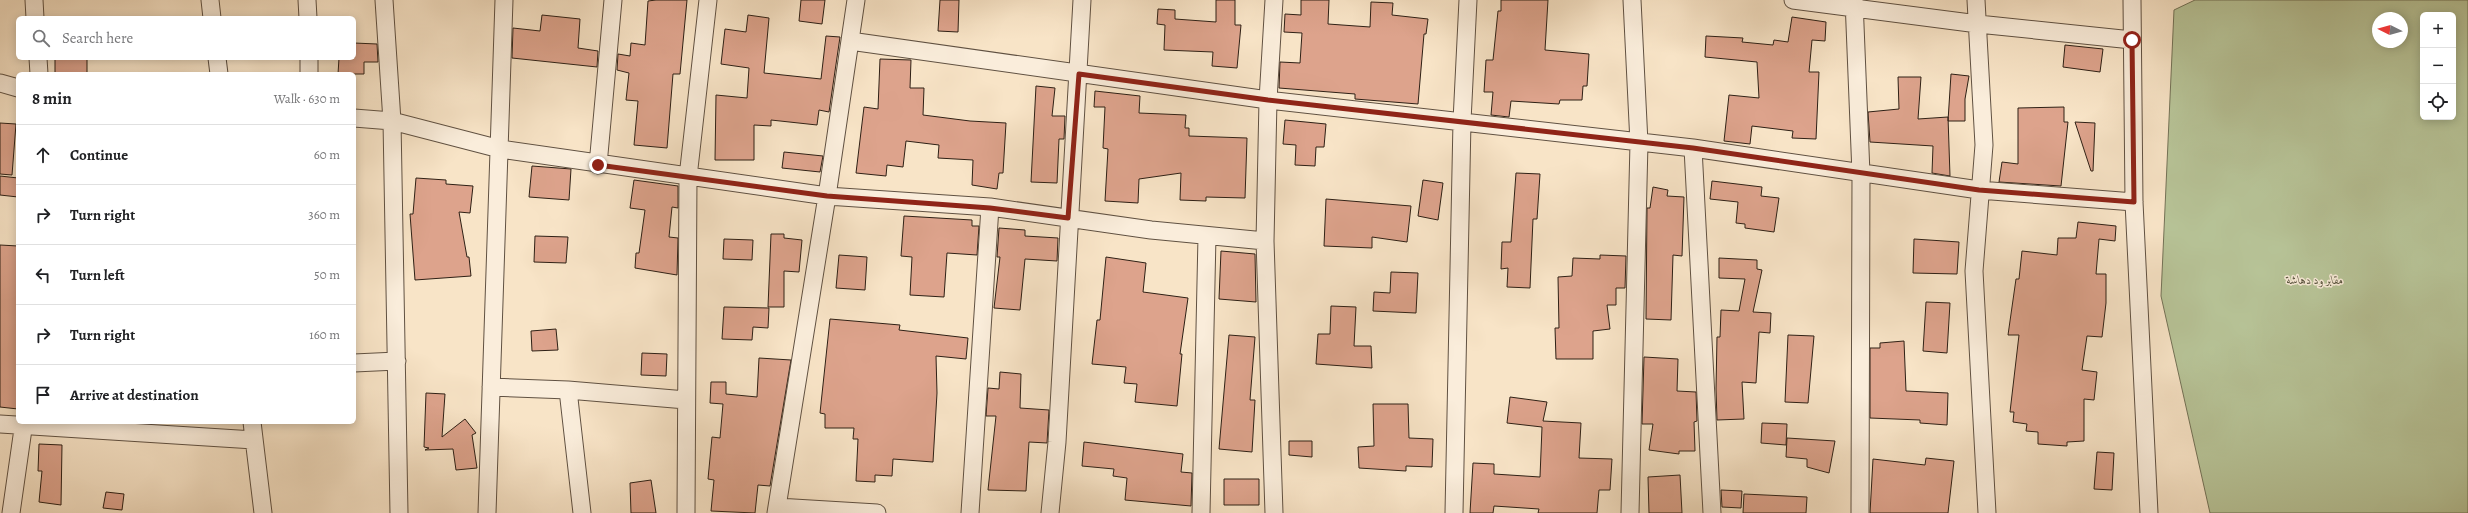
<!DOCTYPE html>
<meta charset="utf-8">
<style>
:root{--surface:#fff;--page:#f2f2f2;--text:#202124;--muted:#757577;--line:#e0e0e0}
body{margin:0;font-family:Alegreya,Amiri,serif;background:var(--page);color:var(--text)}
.controls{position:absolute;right:12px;top:12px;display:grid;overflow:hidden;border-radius:6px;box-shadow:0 2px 10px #0003}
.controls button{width:36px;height:36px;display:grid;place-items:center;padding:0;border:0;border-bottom:1px solid var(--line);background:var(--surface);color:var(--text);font:20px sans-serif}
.compass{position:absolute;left:2372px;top:12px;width:36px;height:36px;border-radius:50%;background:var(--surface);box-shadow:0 2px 10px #0003;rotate:275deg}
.stop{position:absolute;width:12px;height:12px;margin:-9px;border:3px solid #8f2418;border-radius:50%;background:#fff}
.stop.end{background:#8f2418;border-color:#fff;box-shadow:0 1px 4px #0008}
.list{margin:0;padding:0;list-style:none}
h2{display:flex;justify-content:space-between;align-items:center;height:52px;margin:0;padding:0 16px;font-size:17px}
h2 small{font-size:13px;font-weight:400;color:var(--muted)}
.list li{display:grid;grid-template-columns:26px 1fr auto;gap:12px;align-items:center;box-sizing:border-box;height:60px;padding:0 16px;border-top:1px solid var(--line)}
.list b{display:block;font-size:15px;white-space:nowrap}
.list em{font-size:13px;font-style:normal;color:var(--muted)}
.icon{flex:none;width:22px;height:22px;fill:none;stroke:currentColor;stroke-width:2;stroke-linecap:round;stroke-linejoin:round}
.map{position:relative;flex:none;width:2468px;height:513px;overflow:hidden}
.search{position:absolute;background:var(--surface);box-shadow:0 2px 10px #0003;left:16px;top:16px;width:340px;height:44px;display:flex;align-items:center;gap:10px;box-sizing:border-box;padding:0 14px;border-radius:6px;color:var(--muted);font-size:15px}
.panel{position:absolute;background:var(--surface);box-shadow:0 2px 10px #0003;left:16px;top:72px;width:340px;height:352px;border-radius:6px}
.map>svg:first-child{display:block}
</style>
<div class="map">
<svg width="2468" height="513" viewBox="0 0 2468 513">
<rect width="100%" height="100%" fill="#f8e4c7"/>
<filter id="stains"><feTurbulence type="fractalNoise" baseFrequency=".005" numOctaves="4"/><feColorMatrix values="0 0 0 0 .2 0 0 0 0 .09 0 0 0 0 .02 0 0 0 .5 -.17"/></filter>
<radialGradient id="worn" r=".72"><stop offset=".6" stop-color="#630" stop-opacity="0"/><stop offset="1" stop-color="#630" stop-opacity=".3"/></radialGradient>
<path fill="#b8c599" stroke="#737257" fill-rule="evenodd" d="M2195 0H2468V513H2210L2161 296 2174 10ZM2423 15H2453V117H2423ZM2378 18H2402V42H2378Z"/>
<path fill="#dda38c" stroke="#2e2015" d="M656 0H687L680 74H673L667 148 634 145 638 101 626 100 629 73 617 70 618 54 630 56 631 43 645 45 648 1Z
M801 0H825L822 24 799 21Z
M940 0H959L958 32 938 31Z
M1216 0H1235V25H1241L1237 68 1212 66 1213 52 1164 50 1165 25 1157 24 1158 9 1175 10V19L1216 22Z
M1301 0H1329L1328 24 1370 27 1371 2 1393 3 1392 15 1428 19 1426 34H1424L1418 104 1355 99V94L1279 88 1280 62 1300 63 1302 33 1284 32 1285 14 1301 15Z
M1501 0H1548L1545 50 1589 54 1587 86H1583L1582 100H1560L1559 104 1511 101 1509 117 1491 115 1493 92H1484L1486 60H1493L1498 11H1501Z
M542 15 580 19 578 48 598 51 597 67 512 58 513 28 540 31Z
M748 15 769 18 764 73 821 79 826 36 840 37 829 112 819 110 817 125 771 120V126L754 125V160H715L716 95 747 98 749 68 721 64 725 29 746 32Z
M1792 17 1826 22 1825 41 1812 40 1809 72H1819L1816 139 1792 138 1793 131 1752 126 1750 144 1724 141 1729 95 1759 98 1757 62 1705 57 1706 36 1743 38 1742 42 1773 45 1774 40 1788 42Z
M354 43 377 44 378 62H364V74H338L339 58H354Z
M2065 45 2103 49 2100 72 2063 67Z
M55 58H87V74H55Z
M880 59 911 60 910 88H924L923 115 970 121 1006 123 1003 173H999L997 189 972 185 973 160 938 158 939 145 906 141 903 167 887 165 886 176 856 173 864 107 878 109Z
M1951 74 1969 76 1965 99V121H1948Z
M1898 77H1921L1918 119 1948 117 1950 176 1932 173 1933 146 1870 142 1868 112 1899 109Z
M1036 86 1055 88 1052 116H1065L1064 139H1059L1057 183 1031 182Z
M1095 91 1140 96 1139 113 1186 115 1185 128H1189V136L1247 138 1245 198 1206 197V201L1180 200 1181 173 1139 179 1138 203 1105 201 1108 149 1103 148 1105 107H1094Z
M2064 107V122H2068L2061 186 1999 182 2002 162 2018 164V108Z
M1285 120 1326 124 1324 147H1316L1315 166 1295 165 1296 145 1283 144Z
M2075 122 2095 123 2093 171H2091Z
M0 123 16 124 12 175 0 174Z
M784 152 823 156 820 172 782 168Z
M532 166 571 169 569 200 529 197Z
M1516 173 1540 174 1537 219H1533L1530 288 1507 287 1508 268 1501 269 1502 242H1511Z
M0 176 18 178V197L0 195Z
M416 178 446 180V184L473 186 470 213 459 212 467 257H469L471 276 415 280 410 214H413Z
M634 180 678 186V208L672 207 669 237 678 238 677 275 635 268 636 253H639L645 210 630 208Z
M1423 180 1443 183 1438 220 1418 216Z
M1712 181 1762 187 1761 196 1779 198 1774 232 1745 228V224L1736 223 1738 202 1710 199Z
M1653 187 1668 190 1667 196 1684 197 1682 256 1673 255 1671 320 1646 319 1647 208H1650Z
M1326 199 1411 206 1407 242 1372 237V248L1324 246Z
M904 216 972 220V226H979L977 255 947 253 944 297 910 295 912 257 901 256Z
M2078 222 2116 226 2115 241 2099 239 2096 274H2106V303L2102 337 2087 336 2082 370 2097 372 2094 400 2084 399V441L2067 442V446L2038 444V432L2026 431 2027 424 2013 422 2014 412H2010L2019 335H2008L2016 279H2019L2022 251 2057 255 2058 238H2076Z
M999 228 1025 230V236L1058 238 1057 261 1025 259 1020 310 994 308 1000 257H997Z
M771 234H784V238L802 240 799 272 784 271V307H768Z
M535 236 568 237 566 263 534 262Z
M724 239 753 240 752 260 723 259Z
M1914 239 1959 242 1957 274 1913 273Z
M0 245 18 246V409L0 407Z
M1221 251 1255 254 1256 302 1219 299Z
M839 255 867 257 865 290 836 288Z
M1600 255 1626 256 1625 288H1616V305H1607L1610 329 1593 331V359H1556L1555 328H1559L1558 277 1572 276 1573 258 1600 259Z
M1106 257 1146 263 1143 292 1188 298 1180 354H1182L1177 406 1135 402 1137 384 1124 383 1126 367 1092 364 1097 320H1100Z
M1719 258 1757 260V269L1762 270 1753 312 1771 313 1770 333 1759 332 1756 383 1742 382 1744 419 1717 420 1716 389 1717 337H1720L1721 310 1739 311 1745 279 1719 278Z
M1391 272 1418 273 1416 313 1373 311 1374 292 1390 293Z
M1926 302 1950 303 1947 353 1923 351Z
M1331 306 1356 307 1354 346H1371L1372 368 1316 364 1318 334H1330Z
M724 307 769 308 768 328 753 327 752 340 722 339Z
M830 319 900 325 899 330 968 338 966 359 936 356 937 393 933 462 893 459 892 476 875 475V482L856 481 858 439H853L854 428H825V414L820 413Z
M556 329 558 350 532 351 531 331Z
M1229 335 1255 337 1250 400H1255L1252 452 1219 449Z
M1788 335 1814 336 1808 403 1785 402Z
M1904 341 1906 391 1948 393 1947 425 1920 423V420L1870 418V348H1880V343Z
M642 353 667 354 666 376 641 375Z
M1644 357 1678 359 1677 391 1696 392 1697 421 1694 422 1695 451H1679V454L1649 450 1653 424H1642Z
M759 358 791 360 770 486 758 485 755 513 711 511 714 480 708 479 712 437 720 438 723 404 710 403 711 382H726V394L757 397Z
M1000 372 1021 374 1020 408 1049 410 1047 443 1029 442 1026 491 988 490 996 416H986L988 388 999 389Z
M426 393 445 394 442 437 465 419 476 433 472 435 477 468 456 470 453 449 425 450 429 448 424 447Z
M1510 397 1547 402 1543 421 1581 423 1579 458 1612 459 1610 490H1599L1597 513H1538L1539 509 1494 506 1493 513H1470L1473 463 1494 464V474L1540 477 1542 427 1507 423Z
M1373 404H1408L1409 438 1433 439 1432 467 1406 466V471L1359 468 1358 447 1374 446Z
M1762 423 1787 424 1786 445 1761 443Z
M1787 438 1835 441 1829 473 1807 467V459L1786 457Z
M1289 441H1312V457L1289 455Z
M1084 442 1183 454 1181 472 1192 473 1191 506 1125 500 1127 478 1113 476 1114 469 1082 466Z
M39 444 62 445 61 505 39 502 42 471H38Z
M2097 452 2114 453 2112 490 2094 489Z
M1926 458 1954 461 1948 513H1870L1873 459 1925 465Z
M1680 475 1682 513H1649L1648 477Z
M1224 479H1259V505H1224Z
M651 480 656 513H631L630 483Z
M1721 490 1742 491 1741 508 1722 507Z
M106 492 124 494 122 510 103 508Z
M1744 494 1807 497 1806 513H1743Z"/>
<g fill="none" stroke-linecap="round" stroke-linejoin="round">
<defs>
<path id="minor" d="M34 0 35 18
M210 0 212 18
M307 0 308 18
M384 0 392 121 399 513
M1793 0 1978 24 2132 40
M1854 0 1861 174 1860 513
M1976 0 1984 145 1974 271 1987 513
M2132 0 2134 202 2149 513
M850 41 1268 100 1693 148 1979 190 2134 202
M38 58 39 74
M217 58 219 74
M309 58V74
M0 83 18 88
M354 118 392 121 500 149 827 196 990 207 1151 230 1265 241
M1693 148 1712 513
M598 165 613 0
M354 363 397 361
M491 387 568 390 686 400
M568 390 582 513
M252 422 263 513
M0 424 254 440
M777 507 877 513
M11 513 24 422
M487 513 504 0
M686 513 688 177 708 0
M776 513 827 196 856 0
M970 513 990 207
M1050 513 1057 442 1082 0
M1201 513 1207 236
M1274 513 1265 241 1268 100 1274 0
M1454 513 1462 121 1468 0
M1630 513 1639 143 1632 0"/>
</defs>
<use href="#minor" stroke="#605142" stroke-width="19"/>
<use href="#minor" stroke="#faeddb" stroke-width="17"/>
</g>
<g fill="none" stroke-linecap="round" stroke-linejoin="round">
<path stroke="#8f2418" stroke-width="5" d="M598 165 827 196 990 208 1068 218 1079 74 1268 100 1693 148 1979 190 2134 202 2132 40"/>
</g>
<g text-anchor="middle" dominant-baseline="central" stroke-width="3" stroke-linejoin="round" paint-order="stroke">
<g font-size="12" font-style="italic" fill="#57523d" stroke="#faeddb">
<text x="2315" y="280">مقابر ود دهاشة</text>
</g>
</g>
<rect width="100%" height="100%" filter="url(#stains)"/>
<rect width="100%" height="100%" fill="url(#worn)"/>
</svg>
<div class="controls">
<button>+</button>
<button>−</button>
<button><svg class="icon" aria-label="locate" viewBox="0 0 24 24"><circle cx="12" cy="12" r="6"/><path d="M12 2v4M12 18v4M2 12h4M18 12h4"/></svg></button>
</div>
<svg class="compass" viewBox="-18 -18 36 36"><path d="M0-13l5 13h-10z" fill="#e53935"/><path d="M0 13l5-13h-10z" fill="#757577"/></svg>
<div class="stop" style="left:2132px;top:40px"></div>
<div class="stop end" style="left:598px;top:165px"></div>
<div class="search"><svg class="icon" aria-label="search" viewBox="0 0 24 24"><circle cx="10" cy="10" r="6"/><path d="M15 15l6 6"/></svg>Search here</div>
<section class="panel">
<h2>8 min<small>Walk · 630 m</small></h2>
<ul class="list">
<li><svg class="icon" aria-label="ahead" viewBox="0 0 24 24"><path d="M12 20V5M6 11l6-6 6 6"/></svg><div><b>Continue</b></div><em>60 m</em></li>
<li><svg class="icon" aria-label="right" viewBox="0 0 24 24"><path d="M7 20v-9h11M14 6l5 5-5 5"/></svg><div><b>Turn right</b></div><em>360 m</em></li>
<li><svg class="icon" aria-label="left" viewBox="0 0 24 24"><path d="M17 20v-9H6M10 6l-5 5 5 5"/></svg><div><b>Turn left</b></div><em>50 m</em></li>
<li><svg class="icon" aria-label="right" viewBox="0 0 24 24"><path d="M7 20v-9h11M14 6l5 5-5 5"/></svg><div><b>Turn right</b></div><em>160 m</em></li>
<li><svg class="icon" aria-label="arrive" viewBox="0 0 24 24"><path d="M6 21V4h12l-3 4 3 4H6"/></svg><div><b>Arrive at destination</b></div></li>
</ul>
</section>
</div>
